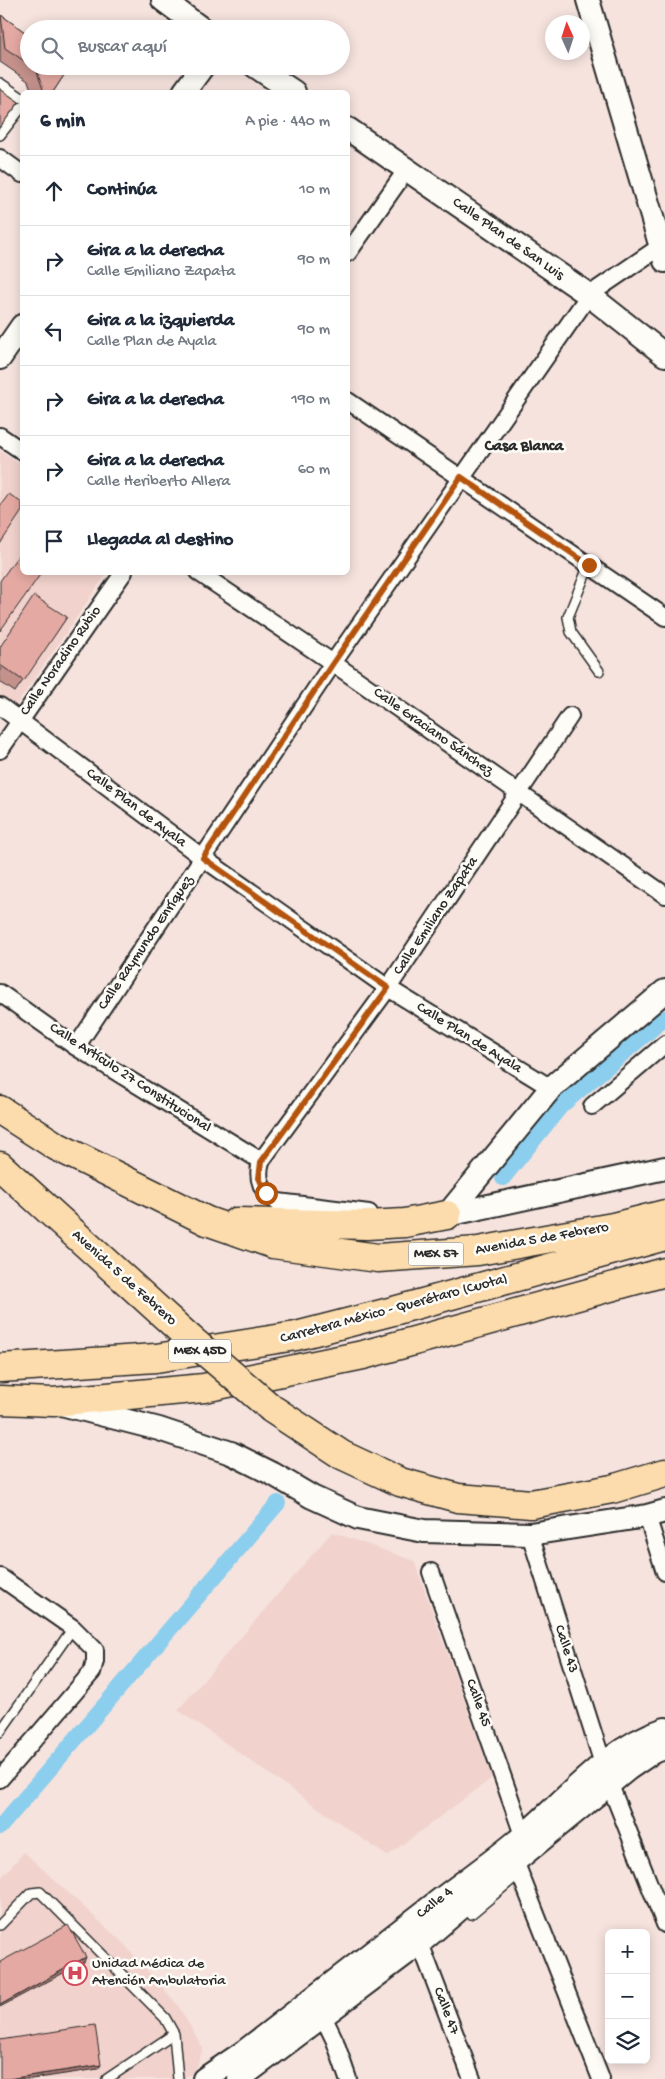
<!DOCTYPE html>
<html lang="es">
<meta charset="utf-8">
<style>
:root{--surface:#fff;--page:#f6f6f7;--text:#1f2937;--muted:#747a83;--line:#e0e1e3}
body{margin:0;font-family:"Gochi Hand",sans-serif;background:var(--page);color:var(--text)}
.controls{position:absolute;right:15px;bottom:15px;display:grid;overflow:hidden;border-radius:8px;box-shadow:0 2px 12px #0003}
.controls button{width:45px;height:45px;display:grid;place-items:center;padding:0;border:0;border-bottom:1px solid var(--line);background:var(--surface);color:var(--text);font:25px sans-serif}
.compass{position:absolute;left:545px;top:15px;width:45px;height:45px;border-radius:50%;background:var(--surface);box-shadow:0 2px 12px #0003;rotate:357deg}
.stop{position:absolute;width:15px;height:15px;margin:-11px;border:4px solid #b45309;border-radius:50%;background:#fff}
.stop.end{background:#b45309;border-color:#fff;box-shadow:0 1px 5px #0008}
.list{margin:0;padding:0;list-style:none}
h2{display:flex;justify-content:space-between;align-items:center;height:65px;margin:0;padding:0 20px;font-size:21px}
h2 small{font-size:16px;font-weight:400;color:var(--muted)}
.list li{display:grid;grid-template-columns:32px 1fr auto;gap:15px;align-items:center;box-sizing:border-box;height:70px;padding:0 20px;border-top:1px solid var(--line)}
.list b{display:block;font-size:19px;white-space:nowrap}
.list p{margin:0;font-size:16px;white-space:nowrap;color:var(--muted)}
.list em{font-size:16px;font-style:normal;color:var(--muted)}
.icon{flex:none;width:28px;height:28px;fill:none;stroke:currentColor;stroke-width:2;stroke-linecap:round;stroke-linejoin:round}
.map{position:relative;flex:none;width:665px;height:2079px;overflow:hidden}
.search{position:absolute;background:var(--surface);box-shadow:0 2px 12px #0003;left:20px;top:20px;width:330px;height:55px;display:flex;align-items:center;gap:12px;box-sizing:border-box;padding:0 18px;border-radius:28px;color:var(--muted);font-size:19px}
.panel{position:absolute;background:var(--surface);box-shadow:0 2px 12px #0003;left:20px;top:90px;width:330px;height:485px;border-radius:8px}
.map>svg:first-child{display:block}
</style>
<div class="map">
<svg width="665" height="2079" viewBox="0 0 665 2079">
<rect width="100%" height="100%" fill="#f6e3de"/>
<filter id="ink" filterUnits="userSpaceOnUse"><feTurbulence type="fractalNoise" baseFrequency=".02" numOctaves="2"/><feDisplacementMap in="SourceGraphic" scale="10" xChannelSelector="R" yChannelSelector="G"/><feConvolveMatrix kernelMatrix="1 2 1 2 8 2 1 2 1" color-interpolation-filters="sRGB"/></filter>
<g filter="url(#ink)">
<path fill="#f1d2cc" d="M0 451 22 466V572L107 573 15 707 0 697Z
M332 1532 414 1561 492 1778 387 1856 178 1710Z
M24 1852 122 1942 177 2004 203 2048 195 2072 182 2079H0V1879Z"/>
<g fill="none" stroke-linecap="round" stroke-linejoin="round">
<path stroke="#8cceed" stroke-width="16" d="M503 1178 561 1106 665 1018
M0 1827 278 1503"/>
<defs>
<path id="lane" d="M0 83 22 98
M0 135 22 107
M589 565 568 617 571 632 599 671
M0 1732 73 1628
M471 1914 520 1873
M0 1925 31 1893 40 1892 165 2018 174 2034 178 2079
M107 2079 174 2034"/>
<path id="street" d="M0 158 22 174
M348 253 407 169
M348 401 665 617
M0 436 22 451
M198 572 333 663 665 895
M0 706 203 858 388 988 551 1088
M0 750 124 572
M0 993 76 1047 261 1161
M76 1047 333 663 589 295 661 246 665 245
M592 1106 665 1044
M369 1213 278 1202C262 1194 256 1179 261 1161L388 988 570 716
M647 1516 665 1572
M530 1534 603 1764
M431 1572 523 1835
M0 1577 73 1628 95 1650V1661L92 1672 0 1779
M610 1785 665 1924
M515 1861 601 2079
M420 1943 472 2079
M323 2016 335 2041 348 2079"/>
<path id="secondary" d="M163 0 202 29
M588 0 665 261
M255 66 294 92
M184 92 203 66
M348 129 589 295 665 355
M0 358 22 326
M447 1215 551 1088 665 991
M447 1215 665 1168
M65 1405 159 1429 231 1453 273 1474 312 1497 358 1518 424 1531 530 1534 647 1516 665 1511
M204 2079 245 2051C309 2001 373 1952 437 1902 466 1880 496 1859 524 1835 569 1797 607 1748 665 1729
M239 2079 420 1943 518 1859 628 1769 653 1752 665 1748"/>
<path id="highway" d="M0 1110 56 1146 207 1221 273 1244 378 1258 478 1251 613 1227 665 1214
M0 1166 187 1336
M236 1222 367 1225 405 1223 447 1215
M0 1368 156 1358 296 1336 397 1310 665 1236
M0 1400 53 1402 204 1388 363 1355 665 1272
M272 1409 342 1455 400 1482 458 1498 531 1504 612 1489 665 1473"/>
</defs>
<use href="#lane" stroke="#2b2b2b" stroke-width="12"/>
<use href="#street" stroke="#2b2b2b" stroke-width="20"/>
<use href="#secondary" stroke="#2b2b2b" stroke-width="26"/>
<use href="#highway" stroke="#2b2b2b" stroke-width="31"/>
<use href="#lane" stroke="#fdfcf7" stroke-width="9"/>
<use href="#street" stroke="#fdfcf7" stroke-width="16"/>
<use href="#secondary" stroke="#fdfcf7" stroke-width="22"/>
<use href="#highway" stroke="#fcdcac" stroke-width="28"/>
<defs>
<path id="highway-bridge" d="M187 1336 272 1409"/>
</defs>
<use href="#highway-bridge" stroke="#2b2b2b" stroke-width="31" stroke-linecap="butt"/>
<use href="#highway-bridge" stroke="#fcdcac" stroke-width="28"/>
</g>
<path fill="#c4918b" stroke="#2b2b2b" d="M1 15 29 35V66H70L53 92H32L28 81 0 62V16Z
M67 617 15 692 0 682V647Z"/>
<path fill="#a07671" stroke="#2b2b2b" d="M86 1957 84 1962 0 2007V2005Z
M101 2065 98 2069 32 2079H8Z"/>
<path fill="#e4a9a2" stroke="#2b2b2b" d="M1 15 29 35V64L5 48Z
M31 66H70L53 92H44L36 69Z
M0 89 19 102 0 127Z
M9 494 22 503V511L0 544V506Z
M22 550V572H42L0 631V581Z
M34 596 67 617 24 681 0 665V647Z
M68 1925 86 1957 0 2005V1962Z
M95 2025 101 2065 8 2079H0V2040Z"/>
</g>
<g fill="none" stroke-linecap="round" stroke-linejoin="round" filter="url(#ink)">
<path stroke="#b45309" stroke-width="6" d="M266 1193 259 1178 261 1162 388 988 203 858 333 663 461 477 589 565"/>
</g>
<defs>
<symbol id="hospital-ring" viewBox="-11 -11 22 22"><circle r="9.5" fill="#fdfcf7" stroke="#d1495b" stroke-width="1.5"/><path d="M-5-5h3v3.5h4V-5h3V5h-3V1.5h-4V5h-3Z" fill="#d1495b"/></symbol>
</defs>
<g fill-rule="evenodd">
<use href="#hospital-ring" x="61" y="1959" width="28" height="28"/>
</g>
<g text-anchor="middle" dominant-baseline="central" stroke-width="5" stroke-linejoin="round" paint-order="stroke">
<g fill="#fdfcf7" stroke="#6a6a68" stroke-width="1">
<rect x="408.5" y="1242.5" width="55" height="23" rx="4"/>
<rect x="169" y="1339.5" width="62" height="23" rx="4"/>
</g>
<g font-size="14" font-weight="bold" fill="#2b2b2b">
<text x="436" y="1254">MEX 57</text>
<text x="200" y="1351">MEX 45D</text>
</g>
<g font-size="15" fill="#2b2b2b" stroke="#fdfcf7">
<text transform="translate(508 239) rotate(35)">Calle Plan de San Luis</text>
<text transform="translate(61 661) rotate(-55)">Calle Noradino Rubio</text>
<text transform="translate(433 732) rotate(35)">Calle Graciano Sánchez</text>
<text transform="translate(136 808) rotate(37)">Calle Plan de Ayala</text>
<text transform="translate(436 916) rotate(-56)">Calle Emiliano Zapata</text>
<text transform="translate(146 943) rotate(-56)">Calle Raymundo Enríquez</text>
<text transform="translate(469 1038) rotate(32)">Calle Plan de Ayala</text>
<text transform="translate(130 1078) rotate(33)">Calle Artículo 27 Constitucional</text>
<text transform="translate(542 1239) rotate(-10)">Avenida 5 de Febrero</text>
<text transform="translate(124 1278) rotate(42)">Avenida 5 de Febrero</text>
<text transform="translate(394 1309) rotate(-15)">Carretera México - Querétaro (Cuota)</text>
<text transform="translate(566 1649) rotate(72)">Calle 43</text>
<text transform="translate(478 1703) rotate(70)">Calle 45</text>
<text transform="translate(435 1903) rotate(-38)">Calle 4</text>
<text transform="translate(446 2011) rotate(69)">Calle 47</text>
</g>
<g font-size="15" fill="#2b2b2b" stroke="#fdfcf7" text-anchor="start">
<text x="92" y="1964">Unidad Médica de<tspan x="92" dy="17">Atención Ambulatoria</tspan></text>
</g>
<g font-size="16" font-weight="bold" fill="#2b2b2b" stroke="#fdfcf7">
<text x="524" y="447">Casa Blanca</text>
</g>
</g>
</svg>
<div class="controls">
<button>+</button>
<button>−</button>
<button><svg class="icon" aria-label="layers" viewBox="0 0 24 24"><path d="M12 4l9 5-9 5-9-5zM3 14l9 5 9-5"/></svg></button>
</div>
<svg class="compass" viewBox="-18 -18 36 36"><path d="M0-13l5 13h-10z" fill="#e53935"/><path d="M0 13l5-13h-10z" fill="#747a83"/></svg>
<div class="stop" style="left:266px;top:1193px"></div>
<div class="stop end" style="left:589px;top:565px"></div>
<div class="search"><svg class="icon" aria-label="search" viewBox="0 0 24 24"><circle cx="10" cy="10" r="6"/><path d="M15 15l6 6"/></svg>Buscar aquí</div>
<section class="panel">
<h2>6 min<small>A pie · 440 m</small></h2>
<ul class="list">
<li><svg class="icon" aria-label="ahead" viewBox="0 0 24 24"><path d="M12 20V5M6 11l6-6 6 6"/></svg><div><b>Continúa</b></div><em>10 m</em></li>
<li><svg class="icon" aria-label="right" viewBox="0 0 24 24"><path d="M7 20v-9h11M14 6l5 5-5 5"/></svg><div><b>Gira a la derecha</b><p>Calle Emiliano Zapata</p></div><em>90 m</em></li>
<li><svg class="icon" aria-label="left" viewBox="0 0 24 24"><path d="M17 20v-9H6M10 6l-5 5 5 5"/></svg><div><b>Gira a la izquierda</b><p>Calle Plan de Ayala</p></div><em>90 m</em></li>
<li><svg class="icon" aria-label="right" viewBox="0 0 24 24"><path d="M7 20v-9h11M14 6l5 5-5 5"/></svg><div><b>Gira a la derecha</b></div><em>190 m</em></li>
<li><svg class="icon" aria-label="right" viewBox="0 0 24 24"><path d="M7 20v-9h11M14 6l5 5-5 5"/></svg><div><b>Gira a la derecha</b><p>Calle Heriberto Allera</p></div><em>60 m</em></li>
<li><svg class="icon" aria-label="arrive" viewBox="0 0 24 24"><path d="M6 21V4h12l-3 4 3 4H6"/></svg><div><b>Llegada al destino</b></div></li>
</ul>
</section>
</div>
